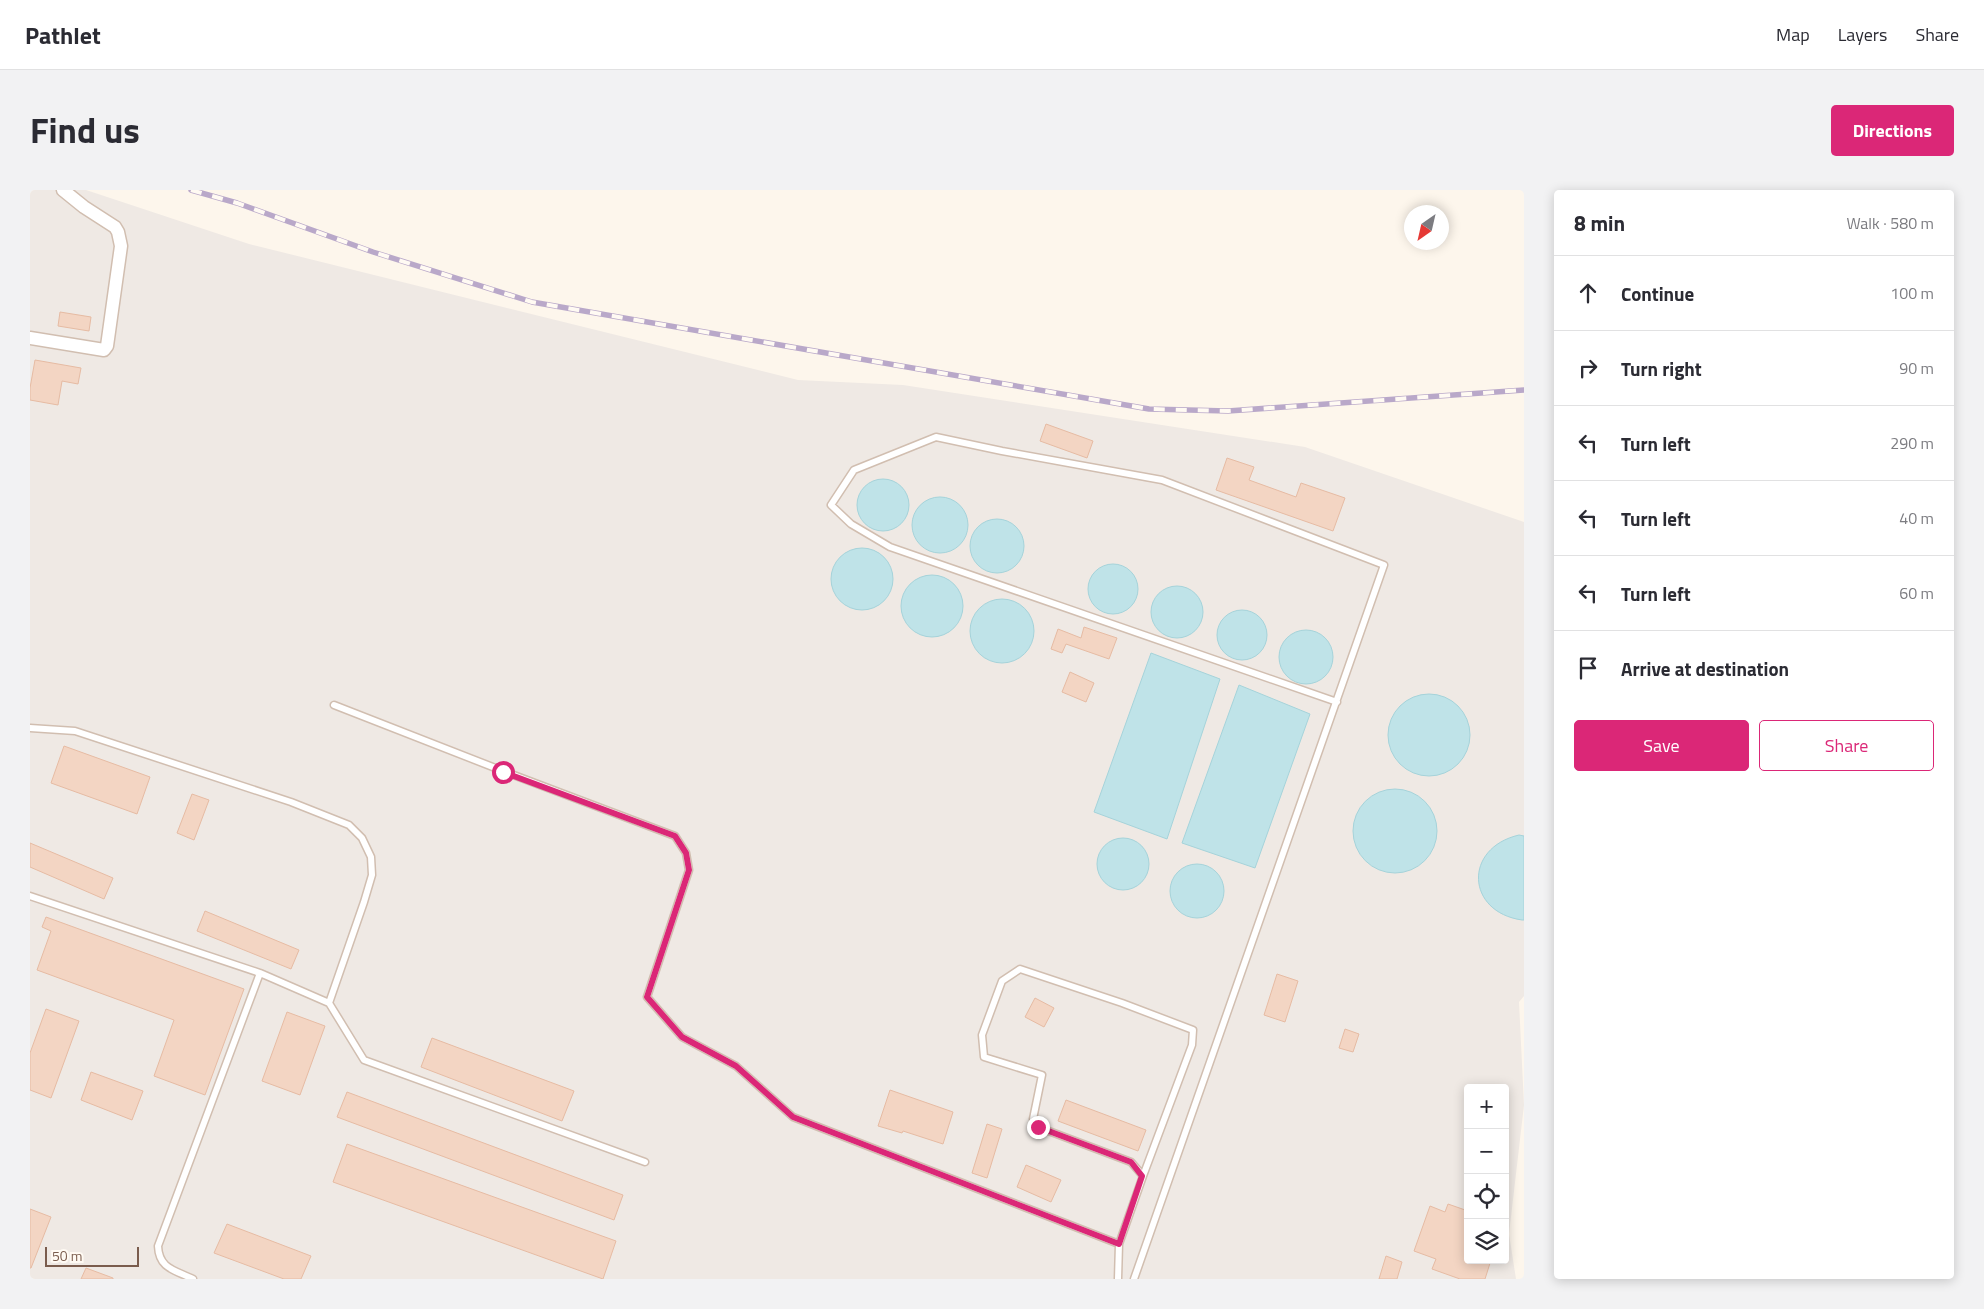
<!DOCTYPE html>
<meta charset="utf-8">
<style>
:root{--surface:#fff;--page:#f2f2f3;--text:#2b2b33;--muted:#7c7c81;--line:#e1e1e2;--accent:#db2777}
body{margin:0;font-family:"Titillium Web",sans-serif;background:var(--page);color:var(--text)}
.controls{position:absolute;right:15px;bottom:15px;display:grid;overflow:hidden;border-radius:5px;box-shadow:0 2px 12px #0003}
.controls button{width:45px;height:45px;display:grid;place-items:center;padding:0;border:0;border-bottom:1px solid var(--line);background:var(--surface);color:var(--text);font:25px sans-serif}
.compass{position:absolute;left:1374px;top:15px;width:45px;height:45px;border-radius:50%;background:var(--surface);box-shadow:0 2px 12px #0003;rotate:214deg}
.scale{position:absolute;left:15px;bottom:12px;width:94px;box-sizing:border-box;padding-left:5px;border:2px solid #7a5c4d;border-top:0;font-size:14px;line-height:18px;white-space:nowrap;color:#7a5c4d;-webkit-text-stroke:4px #fffaf3;paint-order:stroke}
.stop{position:absolute;width:15px;height:15px;margin:-11px;border:4px solid #db2777;border-radius:50%;background:#fff}
.stop.end{background:#db2777;border-color:#fff;box-shadow:0 1px 5px #0008}
.list{margin:0;padding:0;list-style:none}
h2{display:flex;justify-content:space-between;align-items:center;height:65px;margin:0;padding:0 20px;font-size:21px}
h2 small{font-size:16px;font-weight:400;color:var(--muted)}
.list li{display:grid;grid-template-columns:32px 1fr auto;gap:15px;align-items:center;box-sizing:border-box;height:75px;padding:0 20px;border-top:1px solid var(--line)}
.list b{display:block;font-size:19px;white-space:nowrap}
.list em{font-size:16px;font-style:normal;color:var(--muted)}
.actions{display:flex;gap:10px;padding:15px 20px}
.actions a{flex:1;padding:11px 0;border:1px solid var(--accent);border-radius:5px;text-align:center;font-size:18px;color:var(--accent)}
.actions .main{background:var(--accent);color:#fff}
.icon{flex:none;width:28px;height:28px;fill:none;stroke:currentColor;stroke-width:2;stroke-linecap:round;stroke-linejoin:round}
.map{position:relative;flex:none;width:1494px;height:1089px;overflow:hidden;border-radius:5px}
header{display:flex;align-items:center;gap:30px;box-sizing:border-box;height:70px;padding:0 25px;background:var(--surface);border-bottom:1px solid var(--line)}
header strong{font-size:24px}
nav{display:flex;gap:28px;margin-inline-start:auto;font-size:18px}
.intro{display:flex;align-items:center;justify-content:space-between;box-sizing:border-box;height:120px;padding:0 30px}
h1{margin:0;font-size:35px}
.button{padding:12px 22px;border-radius:5px;background:var(--accent);color:#fff;font-size:18px;font-weight:700}
main{display:flex;gap:30px;padding:0 30px}
aside{flex:1;background:var(--surface);border-radius:5px;box-shadow:0 2px 12px #0003}
.map>svg:first-child{display:block}
</style>
<header>
<strong>Pathlet</strong>
<nav><a>Map</a><a>Layers</a><a>Share</a></nav>
</header>
<div class="intro"><h1>Find us</h1><a class="button">Directions</a></div>
<main>
<div class="map">
<svg width="1494" height="1089" viewBox="0 0 1494 1089">
<rect width="100%" height="100%" fill="#fdf6ec"/>
<path fill="#efe9e4" fill-rule="evenodd" d="M0 0H56L219 54 768 190 873 195 1275 257 1494 332V806L1489 812 1494 915 1479 1044 1486 1089H0ZM1438 898H1475V1070H1438Z"/>
<path fill="#bfe3e8" stroke="#a5d3da" d="M827 315a26 26 0 1 1 52 0a26 26 0 1 1-52 0Z
M882 335a28 28 0 1 1 56 0a28 28 0 1 1-56 0Z
M940 356a27 27 0 1 1 54 0a27 27 0 1 1-54 0Z
M801 389a31 31 0 1 1 62 0a31 31 0 1 1-62 0Z
M1058 399a25 25 0 1 1 50 0a25 25 0 1 1-50 0Z
M871 416a31 31 0 1 1 62 0a31 31 0 1 1-62 0Z
M1121 422a26 26 0 1 1 52 0a26 26 0 1 1-52 0Z
M940 441a32 32 0 1 1 64 0a32 32 0 1 1-64 0Z
M1187 445a25 25 0 1 1 50 0a25 25 0 1 1-50 0Z
M1249 467a27 27 0 1 1 54 0a27 27 0 1 1-54 0Z
M1121 463 1190 489 1137 649 1064 622Z
M1209 495 1280 524 1225 678 1152 653Z
M1358 545a41 41 0 1 1 82 0a41 41 0 1 1-82 0Z
M1323 641a42 42 0 1 1 84 0a42 42 0 1 1-84 0Z
M1489 645 1494 646V730H1492C1436 722 1433 658 1489 645Z
M1067 674a26 26 0 1 1 52 0a26 26 0 1 1-52 0Z
M1140 701a27 27 0 1 1 54 0a27 27 0 1 1-54 0Z"/>
<path fill="#f3d5c3" stroke="#e6bba3" d="M30 122 61 127 59 141 28 136Z
M5 170 51 178 48 194 32 191 28 215 0 210V198Z
M1016 234 1063 251 1057 268 1010 251Z
M1197 268 1224 277 1219 290 1266 307 1271 293 1315 308 1303 341 1186 300Z
M1054 437 1087 448 1079 469 1036 454 1032 463 1021 459 1028 439 1051 448Z
M1040 482 1064 493 1056 512 1032 502Z
M34 556 120 587 107 624 21 593Z
M162 604 179 610 164 650 147 643Z
M0 653 83 688 74 709 0 677Z
M175 721 269 760 261 779 167 741Z
M16 727 214 799 175 905 124 886 144 830 7 780 21 741 12 737Z
M1247 784 1268 791 1255 832 1234 825Z
M1005 808 1024 818 1014 837 995 827Z
M16 819 49 831 21 908 0 900V863Z
M257 822 295 836 270 905 232 891Z
M1315 839 1329 844 1323 862 1309 858Z
M402 848 544 901 532 931 391 877Z
M61 882 113 901 102 930 51 910Z
M860 900 923 922 913 954 873 941 872 943 848 936Z
M317 902 593 1005 584 1030 307 927Z
M1036 910 1116 940 1108 961 1028 931Z
M957 934 972 939 957 988 942 983Z
M317 954 586 1051 573 1089 303 992Z
M996 975 1031 990 1021 1012 987 997Z
M1418 1014 1438 1021V1070H1461L1455 1089H1430L1402 1079 1406 1069 1384 1061 1400 1016 1415 1022Z
M0 1019 21 1027 1 1078H0Z
M197 1034 281 1066 271 1089H254L184 1063Z
M1356 1066 1372 1072 1367 1089H1349Z
M56 1078 83 1088V1089H51Z"/>
<g fill="none" stroke-linecap="round" stroke-linejoin="round">
<defs>
<path id="service" d="M304 515 473 581 645 646 656 663 659 680 617 807 652 847 706 876 763 927 1089 1054
M0 538 45 541 261 612 319 635 332 648 341 667 342 685 334 712 299 813
M0 706 230 783 299 813 334 870 615 972
M163 1089C145 1080 129 1079 128 1056L230 783
M1088 1089 1089 1054 1113 986 1101 972 1008 937 1003 929 1012 885 954 867 952 845 972 791 990 779 1092 813 1163 840 1162 855 1113 986
M1104 1089C1189 852 1272 614 1354 375L1132 290 972 261 906 247 824 280 801 315 821 334 860 357 1307 512"/>
<path id="minor" d="M0 148 74 160 77 156 91 56 88 42 85 37 54 17 33 0"/>
</defs>
<use href="#service" stroke="#d1beb0" stroke-width="9"/>
<use href="#minor" stroke="#d1beb0" stroke-width="15"/>
<use href="#service" stroke="#fff" stroke-width="6"/>
<use href="#minor" stroke="#fff" stroke-width="12"/>
<defs>
<path id="rail" d="M161 0 207 13 343 62 502 112 1119 219 1198 221 1494 200"/>
</defs>
<use href="#rail" stroke="#b9a8c9" stroke-width="5.5"/>
<use href="#rail" stroke="#fffaf3" stroke-width="4" stroke-dasharray="11" stroke-linecap="butt"/>
</g>
<g fill="none" stroke-linecap="round" stroke-linejoin="round">
<path stroke="#db2777" stroke-width="6" d="M473 582 645 646 656 663 659 680 617 807 652 847 706 876 763 927 1089 1054 1112 986 1101 972 1008 937"/>
</g>
</svg>
<div class="controls">
<button>+</button>
<button>−</button>
<button><svg class="icon" aria-label="locate" viewBox="0 0 24 24"><circle cx="12" cy="12" r="6"/><path d="M12 2v4M12 18v4M2 12h4M18 12h4"/></svg></button>
<button><svg class="icon" aria-label="layers" viewBox="0 0 24 24"><path d="M12 4l9 5-9 5-9-5zM3 14l9 5 9-5"/></svg></button>
</div>
<svg class="compass" viewBox="-18 -18 36 36"><path d="M0-13l5 13h-10z" fill="#e53935"/><path d="M0 13l5-13h-10z" fill="#7c7c81"/></svg>
<div class="scale">50 m</div>
<div class="stop" style="left:473px;top:582px"></div>
<div class="stop end" style="left:1008px;top:937px"></div>
</div>
<aside>
<h2>8 min<small>Walk · 580 m</small></h2>
<ul class="list">
<li><svg class="icon" aria-label="ahead" viewBox="0 0 24 24"><path d="M12 20V5M6 11l6-6 6 6"/></svg><div><b>Continue</b></div><em>100 m</em></li>
<li><svg class="icon" aria-label="right" viewBox="0 0 24 24"><path d="M7 20v-9h11M14 6l5 5-5 5"/></svg><div><b>Turn right</b></div><em>90 m</em></li>
<li><svg class="icon" aria-label="left" viewBox="0 0 24 24"><path d="M17 20v-9H6M10 6l-5 5 5 5"/></svg><div><b>Turn left</b></div><em>290 m</em></li>
<li><svg class="icon" aria-label="left" viewBox="0 0 24 24"><path d="M17 20v-9H6M10 6l-5 5 5 5"/></svg><div><b>Turn left</b></div><em>40 m</em></li>
<li><svg class="icon" aria-label="left" viewBox="0 0 24 24"><path d="M17 20v-9H6M10 6l-5 5 5 5"/></svg><div><b>Turn left</b></div><em>60 m</em></li>
<li><svg class="icon" aria-label="arrive" viewBox="0 0 24 24"><path d="M6 21V4h12l-3 4 3 4H6"/></svg><div><b>Arrive at destination</b></div></li>
</ul>
<div class="actions"><a class="main">Save</a><a>Share</a></div>
</aside>
</main>
